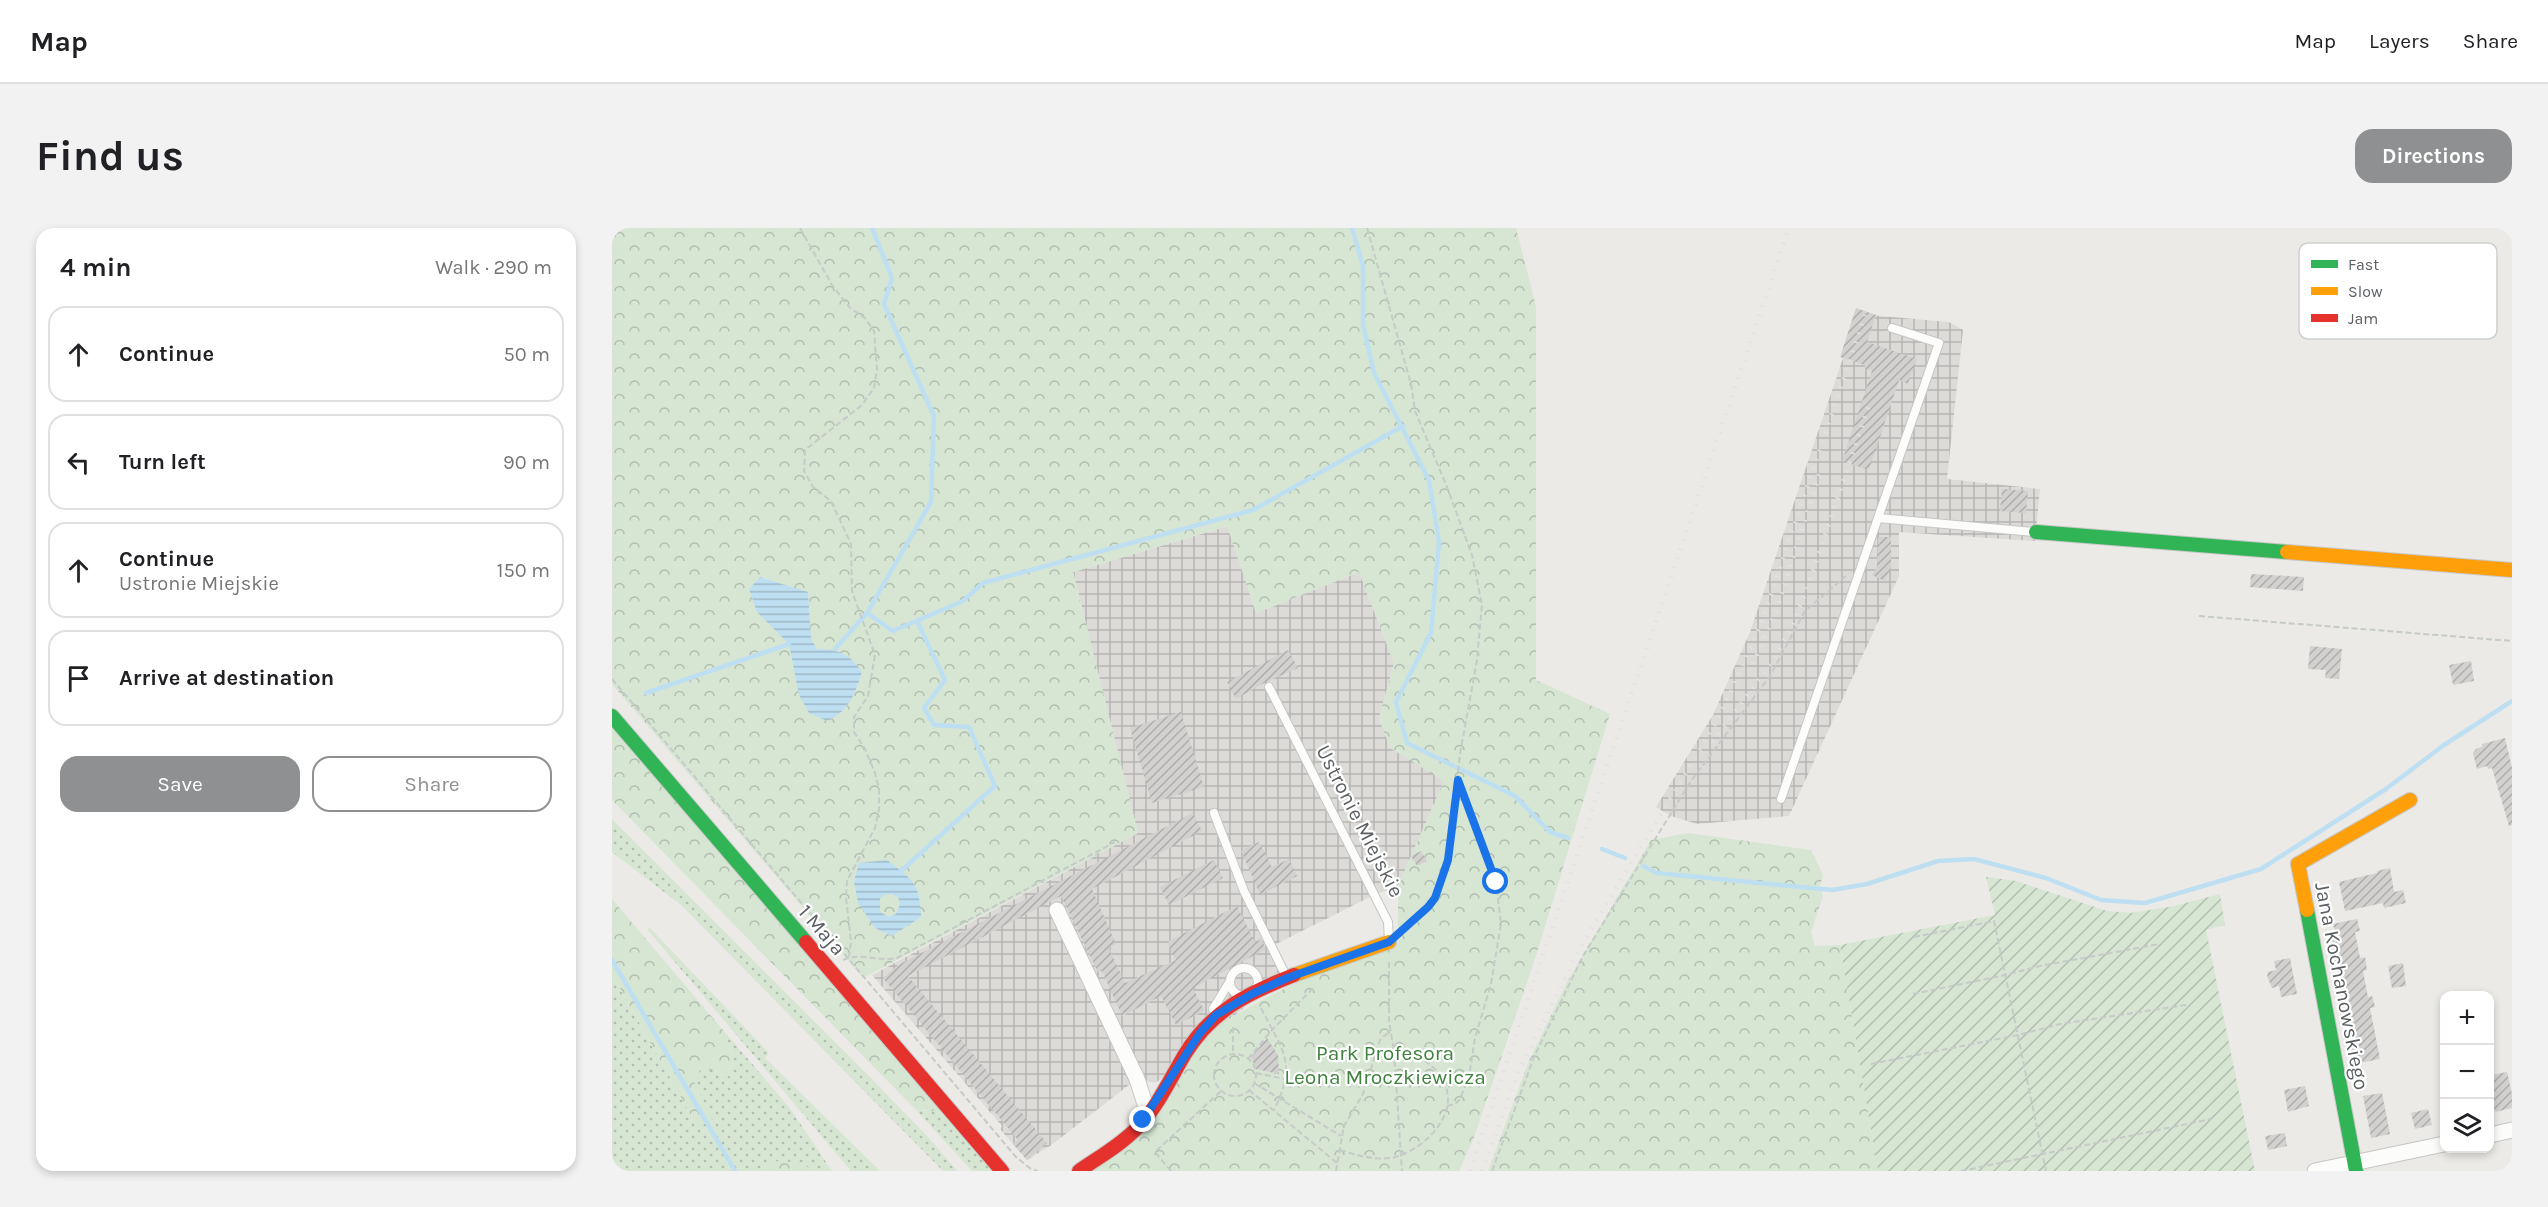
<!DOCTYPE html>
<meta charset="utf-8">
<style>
:root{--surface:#fff;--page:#f2f2f2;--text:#202124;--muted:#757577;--line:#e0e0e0;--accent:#8e9091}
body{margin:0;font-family:Karla,sans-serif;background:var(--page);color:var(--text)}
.controls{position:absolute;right:18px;bottom:18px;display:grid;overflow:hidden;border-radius:12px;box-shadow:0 3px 9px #0003}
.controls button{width:54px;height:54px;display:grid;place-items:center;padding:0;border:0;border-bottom:2px solid var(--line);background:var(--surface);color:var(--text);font:30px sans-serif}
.stop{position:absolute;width:18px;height:18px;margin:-14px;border:4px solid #1a73e8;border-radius:50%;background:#fff}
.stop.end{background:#1a73e8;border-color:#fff;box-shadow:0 2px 6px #0008}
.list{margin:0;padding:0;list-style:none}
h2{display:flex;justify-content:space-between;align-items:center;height:78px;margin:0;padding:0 24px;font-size:26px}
h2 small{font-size:20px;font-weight:400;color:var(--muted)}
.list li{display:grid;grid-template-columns:39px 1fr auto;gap:18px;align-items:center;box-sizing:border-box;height:96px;margin:0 12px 12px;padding:0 12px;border:2px solid var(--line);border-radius:18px}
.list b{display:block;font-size:22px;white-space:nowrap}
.list p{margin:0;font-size:20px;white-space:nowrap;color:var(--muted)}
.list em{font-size:20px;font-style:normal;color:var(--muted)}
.actions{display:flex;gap:12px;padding:18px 24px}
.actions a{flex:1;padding:14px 0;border:2px solid var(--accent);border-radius:18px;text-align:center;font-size:21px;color:var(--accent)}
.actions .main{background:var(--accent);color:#fff}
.icon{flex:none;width:33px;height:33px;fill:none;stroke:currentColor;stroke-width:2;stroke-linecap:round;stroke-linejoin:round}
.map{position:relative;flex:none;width:1900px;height:943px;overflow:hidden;border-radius:18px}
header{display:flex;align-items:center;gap:36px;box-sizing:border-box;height:84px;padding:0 30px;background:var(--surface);border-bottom:2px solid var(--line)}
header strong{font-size:28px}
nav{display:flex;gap:33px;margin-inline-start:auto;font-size:21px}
.intro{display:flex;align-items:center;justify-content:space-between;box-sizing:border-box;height:144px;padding:0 36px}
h1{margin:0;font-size:42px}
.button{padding:15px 27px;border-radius:18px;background:var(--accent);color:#fff;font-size:21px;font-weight:700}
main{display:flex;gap:36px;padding:0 36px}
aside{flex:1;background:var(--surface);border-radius:18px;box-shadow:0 3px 9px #0003}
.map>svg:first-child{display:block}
</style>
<header>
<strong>Map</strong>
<nav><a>Map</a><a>Layers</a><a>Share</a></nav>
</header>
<div class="intro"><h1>Find us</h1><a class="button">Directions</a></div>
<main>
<aside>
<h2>4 min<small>Walk · 290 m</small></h2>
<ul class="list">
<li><svg class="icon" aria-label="ahead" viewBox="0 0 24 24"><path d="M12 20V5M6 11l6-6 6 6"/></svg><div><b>Continue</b></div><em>50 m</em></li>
<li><svg class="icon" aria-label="left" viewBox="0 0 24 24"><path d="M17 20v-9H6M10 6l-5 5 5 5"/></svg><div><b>Turn left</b></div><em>90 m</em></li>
<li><svg class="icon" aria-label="ahead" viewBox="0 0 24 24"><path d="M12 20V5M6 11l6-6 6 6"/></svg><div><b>Continue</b><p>Ustronie Miejskie</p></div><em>150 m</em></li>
<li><svg class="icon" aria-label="arrive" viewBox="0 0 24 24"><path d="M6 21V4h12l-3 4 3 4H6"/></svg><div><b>Arrive at destination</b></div></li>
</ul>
<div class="actions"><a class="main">Save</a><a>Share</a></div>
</aside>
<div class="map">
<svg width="1900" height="943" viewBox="0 0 1900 943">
<defs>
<pattern id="industrial-grid" width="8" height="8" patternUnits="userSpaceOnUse" patternTransform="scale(1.5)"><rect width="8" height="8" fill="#dcdbd8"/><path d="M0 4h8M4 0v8" fill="none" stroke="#b6b5b3"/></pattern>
<pattern id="grass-dots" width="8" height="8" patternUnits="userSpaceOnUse" patternTransform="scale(1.5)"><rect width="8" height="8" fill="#d6e6d3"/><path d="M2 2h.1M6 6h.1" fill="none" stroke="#b1beaf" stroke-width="1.8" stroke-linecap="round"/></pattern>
<pattern id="forest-crowns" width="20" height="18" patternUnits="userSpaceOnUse" patternTransform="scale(1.5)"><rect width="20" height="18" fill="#d6e6d3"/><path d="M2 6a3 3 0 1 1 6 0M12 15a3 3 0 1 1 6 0" fill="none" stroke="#b1beaf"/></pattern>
<pattern id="garden-furrows" width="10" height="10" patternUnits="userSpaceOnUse" patternTransform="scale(1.5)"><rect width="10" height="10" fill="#d6e6d3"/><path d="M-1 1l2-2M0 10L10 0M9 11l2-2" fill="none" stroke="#b1beaf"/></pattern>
<pattern id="water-rules" width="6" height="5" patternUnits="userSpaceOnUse" patternTransform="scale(1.5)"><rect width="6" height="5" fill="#bedff2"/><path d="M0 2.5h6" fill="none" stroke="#9eb8c8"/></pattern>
<pattern id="building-hatch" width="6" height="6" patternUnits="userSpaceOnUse" patternTransform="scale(1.5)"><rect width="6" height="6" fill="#d2d1cf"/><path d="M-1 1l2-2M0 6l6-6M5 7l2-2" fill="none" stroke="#aeadac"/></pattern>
</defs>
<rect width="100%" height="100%" fill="#ebeae6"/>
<path fill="url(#industrial-grid)" d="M1246 86 1337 94 1351 102 1335 251 1428 261 1423 313 1287 304V348L1177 588 1085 596 1059 588 1044 579 1101 487 1138 404Z
M616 298 644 385 747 344 782 435 767 490 778 519 832 553 786 658 762 667 658 719 670 747 545 854H536L530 847 438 918 415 932 388 901 390 898 260 747 526 605 461 344Z"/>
<path fill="url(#grass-dots)" d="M0 591 256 847 317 910 345 943H331L69 677 0 624Z
M38 700 157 825 153 830 268 943H239L35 701Z
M0 746 84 896 101 894 80 852 90 839 120 849 122 832 111 802 177 879 220 943H197L196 939 161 933 145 943H0Z
M324 878 380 943H360L303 881 314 883Z"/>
<path fill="url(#forest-crowns)" d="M0 0H904L924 78V452L998 486 924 728 861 912 847 943H480L602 801C658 762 724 738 786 710V658L832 553 778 520 767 490 782 435 747 344 644 385 615 298 461 344 526 605 251 750 0 456Z
M0 498 324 878 321 883 303 881 0 572Z
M1076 605 1199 622 1211 647 1208 658 1211 668 1199 704 1203 718 1228 717 1266 943H876L916 835 955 754 1039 612Z
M0 671 111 802 122 832 120 849 90 839 81 852 101 894 84 896 0 746Z
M161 933 181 934 196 939 197 943H145Z"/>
<path fill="url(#garden-furrows)" d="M1374 649 1404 653 1495 683 1519 685 1562 678 1608 666 1613 697 1594 702 1643 943H1266L1228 717 1383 687Z"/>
<path fill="url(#water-rules)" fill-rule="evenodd" d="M148 349 196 364 199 411 205 421C226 421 238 426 250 444 243 466 237 483 215 493L197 485 187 467 177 416 145 384 137 361Z
M275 632C301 652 308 655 309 689L280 708 263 700 246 675 242 653 247 635ZM280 666 286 669 288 676 284 686 277 689 268 684V671L272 667Z"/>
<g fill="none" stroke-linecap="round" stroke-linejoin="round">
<path stroke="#bedff2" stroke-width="4.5" d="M740 0 751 38V97L762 145 817 252 827 314 819 405 784 474 795 515 903 568 938 604 956 610
M255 385 319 274 322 188 272 76 280 50 260 0
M223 421 255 385 281 403 351 373 371 355 641 282 791 198
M34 465 177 416
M990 621 1013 630
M1031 638 1045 645 1220 662 1255 656 1326 633 1362 631 1434 650 1489 672 1533 675 1649 641 1774 561 1832 517 1900 473
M289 643 383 558 357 499 322 497 312 480 333 452 305 393
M0 732 123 943"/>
</g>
<path fill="url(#building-hatch)" d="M1244 80 1264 87 1255 114 1305 131 1296 156 1287 152 1257 242 1230 233 1260 143 1252 140 1253 137 1228 129Z
M1390 261 1416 263 1414 285 1388 283Z
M1266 309H1279V339L1273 353 1260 347 1265 339Z
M1639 346 1692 349 1691 363 1638 359Z
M1698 418 1730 421 1727 451 1713 450 1714 442 1696 441Z
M676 422 686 440 654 454 624 471 615 454Z
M1859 433 1862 453 1841 457 1837 437Z
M569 484 592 559 540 575 518 500Z
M1893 510 1900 540V597L1897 598 1880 540 1876 541 1875 538 1865 541 1861 525 1864 521 1870 519V516Z
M581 585 590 603 480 661 504 716 497 720 513 755 564 732 555 714 625 678 643 714 649 711 654 721 581 760 592 782 590 784 564 797 549 768 510 788 490 743 486 744 449 668 296 748 435 915 415 932 401 916 406 912 271 750 286 737Z
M647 614 660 639 677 631 685 648 648 667 629 622Z
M809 623 815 633 805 638 799 628Z
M602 632 611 650 557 677 548 659Z
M1778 640 1782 664 1791 662 1794 675 1772 680 1771 675 1733 683 1727 654 1765 645V643Z
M1745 691 1748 703 1743 704 1748 730 1753 729 1755 742 1751 743 1756 769 1760 768 1763 779 1758 780 1768 831 1742 836 1740 827 1735 828 1733 815 1740 814 1734 785 1739 784 1734 759 1729 760 1717 704 1723 703 1721 696Z
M1678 730 1685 766 1669 769 1667 758 1660 760 1655 748 1656 744 1664 742 1662 733Z
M1791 735 1794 758 1780 760 1776 738Z
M655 810 666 827 667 846 644 841 639 829Z
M1895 844 1900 866V880L1883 884 1878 864V847Z
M1693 858 1697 878 1676 884 1672 862Z
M1770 865 1778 906 1759 910 1751 868Z
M1816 881 1820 897 1803 901 1799 885Z
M1673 905 1675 918 1656 922 1653 908Z"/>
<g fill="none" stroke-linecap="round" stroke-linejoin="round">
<defs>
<path id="lane" d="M1280 100 1327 115 1266 290 1422 304
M657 459 776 694 777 712
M1169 571 1266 290
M602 585 632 663 674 748
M618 754a14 14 0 1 1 28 0a14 14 0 1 1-28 0Z
M601 781 618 753"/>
<path id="street" d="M445 682 525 851 533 876V890
M1878 907 1900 902
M1703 943 1832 916"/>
<path id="fast" d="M1424 304 1675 324
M0 488 194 714
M1695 682 1744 943"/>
<path id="slow" d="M1675 324 1900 342
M1695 682 1686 636 1798 572
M682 747 777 714"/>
<path id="jam" d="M194 714 390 943
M467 943C487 929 509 917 526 899 546 878 558 851 573 826 600 782 636 765 682 747"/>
</defs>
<use href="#lane" stroke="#c6c6c6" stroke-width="10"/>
<use href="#street" stroke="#c6c6c6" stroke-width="17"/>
<use href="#fast" stroke="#c6c7c7" stroke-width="16"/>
<use href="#slow" stroke="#c6c7c7" stroke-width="16"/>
<use href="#jam" stroke="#c6c7c7" stroke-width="16"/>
<path stroke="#c6cac8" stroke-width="2" stroke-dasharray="6 3" stroke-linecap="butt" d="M188 0 220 57 238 80 253 90 262 103 265 142 262 160 250 177 193 222 192 243 201 259 219 273 239 316 240 363 263 427 256 468 242 489V504L253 521 263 545 267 561V581L263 600 235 653 234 669 239 714 237 729
M755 0 799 156 803 183 835 259 860 327 870 377 865 432 848 526 836 632 823 670 816 679 789 703
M1587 388 1900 413
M0 451 404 929 419 941 426 943
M1302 709 1382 693 1434 943
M231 732C247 724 267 734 285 730L503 614
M777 734V793L782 823 790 943
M1301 766 1393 747 1428 738 1547 716
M649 780C670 822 686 834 662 882
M621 799V826
M602 847a21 21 0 1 1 42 0a21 21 0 1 1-42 0Z
M636 831 660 802 703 758
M1259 836 1406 807 1448 796 1574 777
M644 845 673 851
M642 855 729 908
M637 862 725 935
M835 878 843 876 848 871 857 849 863 810 879 756 889 696 884 654 846 554
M728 922C744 927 760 932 778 930 802 926 829 904 835 880 842 849 810 823 782 823
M559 943 543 924 609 863
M724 943 732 898 751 866 768 812 779 802
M880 943 922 829 971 728 1079 553 1158 448 1193 383 1234 348
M1349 943 1599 891"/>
<use href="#lane" stroke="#fcfcfb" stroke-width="8"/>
<use href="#street" stroke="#fcfcfb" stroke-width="15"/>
<use href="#fast" stroke="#30b455" stroke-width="14"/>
<use href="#slow" stroke="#ff9f0a" stroke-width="14"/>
<use href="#jam" stroke="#e5322d" stroke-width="14"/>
<path stroke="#e2e2e2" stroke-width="4.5" stroke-dasharray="1.5 8" stroke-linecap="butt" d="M1141 436 1165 381 1208 244
M1101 514 1162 431 1180 398 1196 358 1258 174
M858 943 1177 0
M870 943 907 843 969 718 1100 502 1119 464 1150 393 1253 87"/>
</g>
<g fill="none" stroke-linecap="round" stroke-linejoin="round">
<path stroke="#1a73e8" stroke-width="8" d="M531 892 588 805 604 787 640 766 675 750 777 714 816 679 823 670 836 632 846 552 884 654"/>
</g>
<g text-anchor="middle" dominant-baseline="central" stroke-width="4.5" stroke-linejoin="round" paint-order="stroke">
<g font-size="21" fill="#5c6063" stroke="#fff">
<text transform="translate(748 593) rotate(63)">Ustronie Miejskie</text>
<text transform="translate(210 702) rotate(49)">1 Maja</text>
<text transform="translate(1730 758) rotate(79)">Jana Kochanowskiego</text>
</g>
<g font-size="21" fill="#3e823d" stroke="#fff">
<text x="773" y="825">Park Profesora<tspan x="773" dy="24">Leona Mroczkiewicza</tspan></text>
</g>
</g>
<rect x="1687" y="15" width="198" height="96" rx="9" fill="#fff" stroke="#cecfd0" stroke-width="1.5"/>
<rect x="1699" y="32" width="27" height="8" fill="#30b455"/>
<rect x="1699" y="59" width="27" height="8" fill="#ff9f0a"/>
<rect x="1699" y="86" width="27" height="8" fill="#e5322d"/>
<g font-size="16" fill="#5c6063">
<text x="1736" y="42">Fast</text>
<text x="1736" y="69">Slow</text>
<text x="1736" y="96">Jam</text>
</g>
</svg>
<div class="controls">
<button>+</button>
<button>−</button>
<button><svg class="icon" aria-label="layers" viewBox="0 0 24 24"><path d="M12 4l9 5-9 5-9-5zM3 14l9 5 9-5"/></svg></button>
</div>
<div class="stop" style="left:884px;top:654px"></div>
<div class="stop end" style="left:531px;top:892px"></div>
</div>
</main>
